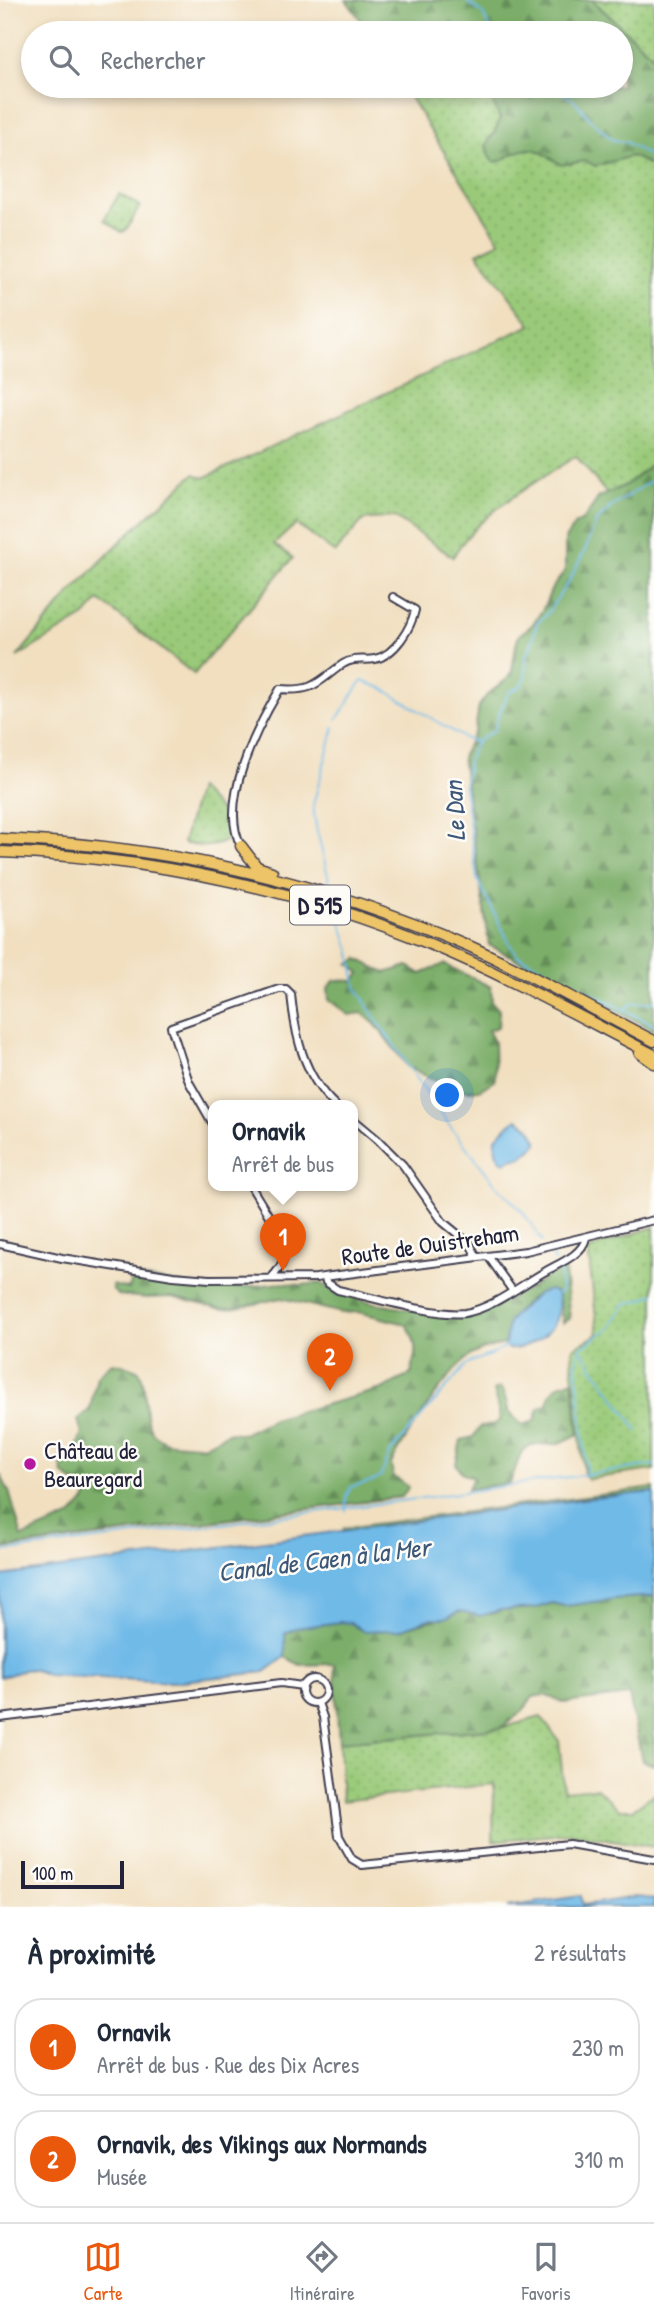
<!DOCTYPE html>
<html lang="fr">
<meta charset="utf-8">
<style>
:root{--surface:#fff;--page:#f2f2f3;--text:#1f2937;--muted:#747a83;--line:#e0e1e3;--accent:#ea580c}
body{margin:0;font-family:"Patrick Hand",sans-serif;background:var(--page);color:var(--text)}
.scale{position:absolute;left:21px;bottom:18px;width:103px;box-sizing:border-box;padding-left:7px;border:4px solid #22223b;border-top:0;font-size:19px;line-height:24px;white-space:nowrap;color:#22223b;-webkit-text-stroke:5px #fdfcf7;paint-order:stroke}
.you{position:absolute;left:448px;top:1096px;width:24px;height:24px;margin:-18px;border:5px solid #fff;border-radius:50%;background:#1a73e8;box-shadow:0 0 0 10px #1a73e833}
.badge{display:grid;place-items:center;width:46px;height:46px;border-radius:50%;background:var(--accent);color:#fff;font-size:23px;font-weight:700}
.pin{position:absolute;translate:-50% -58px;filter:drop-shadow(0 2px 4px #0008)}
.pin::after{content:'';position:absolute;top:37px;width:24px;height:21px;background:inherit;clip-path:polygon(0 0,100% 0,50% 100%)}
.popup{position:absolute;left:208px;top:1100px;width:150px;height:91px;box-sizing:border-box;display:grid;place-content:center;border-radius:14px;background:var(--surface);filter:drop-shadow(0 2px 5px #0005);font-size:23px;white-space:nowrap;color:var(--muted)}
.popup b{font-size:26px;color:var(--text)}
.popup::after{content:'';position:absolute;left:50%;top:100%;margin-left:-14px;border:14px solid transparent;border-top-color:var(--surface)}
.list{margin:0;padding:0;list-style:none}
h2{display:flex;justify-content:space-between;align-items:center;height:91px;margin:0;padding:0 28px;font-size:30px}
h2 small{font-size:23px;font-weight:400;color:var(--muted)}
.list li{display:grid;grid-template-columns:46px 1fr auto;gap:21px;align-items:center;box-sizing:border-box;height:98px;margin:0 14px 14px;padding:0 14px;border:2px solid var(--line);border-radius:28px}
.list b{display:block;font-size:26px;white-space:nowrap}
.list p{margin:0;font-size:23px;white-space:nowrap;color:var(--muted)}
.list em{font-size:23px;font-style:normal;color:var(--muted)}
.icon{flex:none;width:38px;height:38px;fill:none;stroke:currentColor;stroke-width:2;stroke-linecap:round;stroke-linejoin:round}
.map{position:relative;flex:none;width:654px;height:1907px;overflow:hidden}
.search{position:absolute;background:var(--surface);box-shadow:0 4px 10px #0003;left:21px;right:21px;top:21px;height:77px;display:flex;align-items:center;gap:18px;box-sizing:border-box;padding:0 24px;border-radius:38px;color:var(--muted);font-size:26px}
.sheet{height:315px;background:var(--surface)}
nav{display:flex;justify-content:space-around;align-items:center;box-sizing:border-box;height:98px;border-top:2px solid var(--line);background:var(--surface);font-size:19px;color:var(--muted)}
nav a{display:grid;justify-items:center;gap:4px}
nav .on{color:var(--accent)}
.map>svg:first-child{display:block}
</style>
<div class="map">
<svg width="654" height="1907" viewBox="0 0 654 1907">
<defs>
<pattern id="grass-dots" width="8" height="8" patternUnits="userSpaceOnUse" patternTransform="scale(1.75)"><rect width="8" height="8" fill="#9aca79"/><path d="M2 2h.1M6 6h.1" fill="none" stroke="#84ad6a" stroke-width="1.8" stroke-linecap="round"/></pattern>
<pattern id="forest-firs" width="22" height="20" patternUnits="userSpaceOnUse" patternTransform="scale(1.75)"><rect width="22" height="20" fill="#7bae69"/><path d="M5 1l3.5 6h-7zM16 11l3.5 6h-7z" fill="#648d58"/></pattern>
</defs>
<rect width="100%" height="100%" fill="#fdfcf7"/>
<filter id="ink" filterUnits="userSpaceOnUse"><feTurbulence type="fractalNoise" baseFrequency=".0143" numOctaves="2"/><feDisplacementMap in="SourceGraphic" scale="14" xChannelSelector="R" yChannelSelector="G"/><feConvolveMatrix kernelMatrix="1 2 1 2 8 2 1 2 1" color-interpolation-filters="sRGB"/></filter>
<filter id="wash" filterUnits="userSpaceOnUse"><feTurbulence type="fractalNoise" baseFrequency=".00686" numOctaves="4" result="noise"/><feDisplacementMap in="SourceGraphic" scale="28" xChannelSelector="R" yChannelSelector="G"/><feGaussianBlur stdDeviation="1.57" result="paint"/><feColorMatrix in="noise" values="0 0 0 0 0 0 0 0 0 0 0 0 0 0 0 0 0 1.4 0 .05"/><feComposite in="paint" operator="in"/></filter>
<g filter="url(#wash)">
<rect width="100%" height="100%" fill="#f1dfc0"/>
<path fill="url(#grass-dots)" stroke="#5e765a" stroke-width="2" d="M592 0H654V57Z
M363 23 392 24 399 33H370Z
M403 86H480L490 96 500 118 495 132 489 139 523 148H534L571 164C581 159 586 160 595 166L632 156 654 167V463L626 485 607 494 576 456C535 483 477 514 453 557L394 517 363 520 335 553 296 524 274 544 293 558 194 674 99 600 85 616 17 657 72 591 124 538 194 474 204 478 531 325 477 253 500 242Z
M119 194 140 206 126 230 122 232 104 220Z
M198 788 229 820 232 826 230 838C215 849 201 847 183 843Z
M654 1227V1470L588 1479 584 1474 572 1361 573 1348 598 1334 588 1251 602 1244Z
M654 1488V1492L584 1499 343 1532 344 1528Z
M541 1717 559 1741 564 1791 597 1788 619 1809H633L654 1794V1847L571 1833 493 1841 494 1784 342 1801 339 1742 501 1728Z"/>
<path fill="url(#forest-firs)" stroke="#4e6852" stroke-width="2" d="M346 0H592L654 57V167L632 156 595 166 586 161 561 165C539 151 534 142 509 156 503 160 500 162 493 162L489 156 486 145 495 132 500 118 490 96 480 86H621V33H399L392 24 363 23Z
M654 463V1030L489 945 462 757 475 730 479 706 487 695 507 679 512 671 516 645 519 635 532 625 543 609 552 588 565 571V539L575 524 583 520 599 497 626 485Z
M358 959 385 973 408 966 421 974 444 964 491 987 492 1002 499 1010 498 1027 488 1030 494 1042 495 1081 479 1090 468 1091 442 1084 408 1067 375 1024 362 1013 349 1015 329 1000 328 988 335 980 354 981 360 973 349 964Z
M562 1266 565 1272 570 1319 563 1323 558 1296 539 1293C517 1308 509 1317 505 1344 495 1346 482 1349 473 1354 449 1368 405 1438 391 1464L393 1476 409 1487 401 1497 0 1549V1474L9 1491 22 1537 70 1517 86 1500 88 1487 74 1482 63 1474 60 1459 75 1451 82 1433 78 1420 90 1409 97 1376 112 1363C121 1365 133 1366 140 1372 151 1394 136 1429 164 1441 177 1446 190 1442 203 1446L230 1432 243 1434 273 1419 382 1389 411 1374C417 1352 418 1343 406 1324L358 1312 342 1313 281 1298 237 1308 222 1309 171 1297 146 1298 118 1295 113 1290 112 1285 129 1289 133 1276 196 1286 236 1288 282 1283 301 1285 321 1283 335 1292 374 1303 448 1317 476 1315 537 1284Z
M573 1380 579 1434 558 1444 531 1445 522 1451 510 1483 468 1489 473 1477 463 1474 456 1464 461 1440 473 1437 480 1427 496 1424 500 1419 494 1390 500 1388 503 1390 509 1412 522 1425 535 1421 539 1408 548 1404 550 1395 558 1385Z
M654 1596V1765L642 1761 629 1695 565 1703 544 1695 533 1697 523 1711 501 1728 339 1742 334 1664 300 1665 285 1657V1633L296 1628 340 1622H350L359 1629 399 1630 460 1611 492 1614 501 1610 536 1608 552 1603 565 1606 614 1599Z"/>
<path fill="#70bae8" stroke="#496e92" stroke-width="2" d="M517 1119C529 1124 533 1132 538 1143L522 1157 510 1159 505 1163C495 1157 495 1150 496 1138L507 1126Z
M550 1290 557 1293C562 1315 555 1330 536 1341 527 1346 517 1350 508 1349L505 1344 508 1323 514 1315 539 1293Z
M654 1492V1596L614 1599 565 1606 552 1603 536 1608 501 1610 480 1616 460 1611 445 1618H432L399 1630 363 1631 351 1623 340 1622 296 1628 285 1633V1657L265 1672 172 1682 48 1675C20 1663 26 1673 0 1677V1576L584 1499Z
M581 1896 583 1905 636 1897 654 1899V1907H507Z"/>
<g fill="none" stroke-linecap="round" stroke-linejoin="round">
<path stroke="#70bae8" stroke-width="2" d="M465 0 482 13 493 33
M552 86 576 102 590 119 613 140 626 142 654 159
M654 479 611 507 596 522 586 548 569 581 546 615 537 623 532 643 526 655 525 679 520 687 509 692 499 713 494 731 480 739 474 746 468 762 464 786 477 879 512 948 517 955 654 1025
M337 719 362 681 382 688 464 738 476 742
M330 884 316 827 313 805 334 727
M341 922 351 953 356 987 371 1012 449 1125 497 1186 523 1212 542 1241
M625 1009 633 1003 654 1002
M550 1254 555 1261
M558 1294 561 1291 560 1272
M580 1349 638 1431
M587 1474 576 1363 580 1348 610 1328 625 1304 641 1300 654 1294
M346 1511V1496L351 1487 376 1480 381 1476 390 1453 466 1365C480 1356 494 1357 507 1345
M0 1552 416 1499 654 1465"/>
</g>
</g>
<g filter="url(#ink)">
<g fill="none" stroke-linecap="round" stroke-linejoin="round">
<defs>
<path id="minor" d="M241 846C218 803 257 727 280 689 315 692 317 682 343 664 354 657 364 661 375 659 395 655 411 628 415 610L393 597
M353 1119 377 1139 403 1165 443 1222 470 1244 477 1257
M213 1124 189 1082 171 1027 279 989H286L291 994C295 1035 303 1075 335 1105
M250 1185 283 1239C287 1256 283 1266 271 1278
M0 1244 62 1258 173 1276 210 1279 316 1278 526 1251 654 1220
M488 1256 512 1290
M325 1277 326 1282 338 1290C367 1296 438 1317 465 1313 493 1308 521 1285 546 1271 560 1263 582 1255 586 1238
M302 1691a12 12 0 1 1 24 0a12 12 0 1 1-24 0Z
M318 1703 323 1717 339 1836 352 1859 362 1865 569 1844 654 1859
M0 1718 281 1683 302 1686"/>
<path id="trunk" d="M0 839C162 845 321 881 469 946 532 974 593 1010 654 1041
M241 846 257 867 272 872
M0 852C147 857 294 888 430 944 507 976 580 1017 654 1055
M640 1053 654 1063"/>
</defs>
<use href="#minor" stroke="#413e4f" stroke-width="10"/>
<use href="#trunk" stroke="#413e4f" stroke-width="13"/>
<use href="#minor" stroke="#fff" stroke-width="6"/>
<use href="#trunk" stroke="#eec469" stroke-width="10"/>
</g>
</g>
<circle fill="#b5179e" stroke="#fdfcf7" stroke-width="2.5" cx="30" cy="1464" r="7"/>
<g text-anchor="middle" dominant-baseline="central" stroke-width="5" stroke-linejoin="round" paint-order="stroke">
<rect fill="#fdfcf7" stroke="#646373" stroke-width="2" x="290" y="885.5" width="60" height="39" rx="5"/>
<g font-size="23" font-weight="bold" fill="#22223b">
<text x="320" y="905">D 515</text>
</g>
<g font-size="24" fill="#22223b" stroke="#fdfcf7">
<text transform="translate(430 1244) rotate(-8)">Route de Ouistreham</text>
</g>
<g font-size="24" fill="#22223b" stroke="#fdfcf7" text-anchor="start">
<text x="44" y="1450">Château de<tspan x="44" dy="28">Beauregard</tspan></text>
</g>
<g font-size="26" font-style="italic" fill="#3d5778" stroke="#fdfcf7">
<text transform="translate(454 811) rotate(-93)">Le Dan</text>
<text transform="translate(324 1559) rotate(-7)">Canal de Caen à la Mer</text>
</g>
</g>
</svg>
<div class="scale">100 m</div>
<div class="you"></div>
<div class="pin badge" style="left:283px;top:1271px">1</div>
<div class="popup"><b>Ornavik</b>Arrêt de bus</div>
<div class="pin badge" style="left:330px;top:1391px">2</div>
<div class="search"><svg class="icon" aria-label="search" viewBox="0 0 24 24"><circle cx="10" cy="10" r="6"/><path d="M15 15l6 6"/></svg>Rechercher</div>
</div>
<section class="sheet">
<h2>À proximité<small>2 résultats</small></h2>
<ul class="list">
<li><span class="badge">1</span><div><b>Ornavik</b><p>Arrêt de bus · Rue des Dix Acres</p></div><em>230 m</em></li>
<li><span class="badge">2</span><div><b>Ornavik, des Vikings aux Normands</b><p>Musée</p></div><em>310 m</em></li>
</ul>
</section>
<nav>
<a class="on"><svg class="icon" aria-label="map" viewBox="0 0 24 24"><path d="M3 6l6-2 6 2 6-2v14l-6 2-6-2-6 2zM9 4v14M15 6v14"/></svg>Carte</a>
<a><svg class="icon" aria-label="directions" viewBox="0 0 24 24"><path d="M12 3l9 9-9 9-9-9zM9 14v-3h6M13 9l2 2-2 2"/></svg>Itinéraire</a>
<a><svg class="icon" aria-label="saved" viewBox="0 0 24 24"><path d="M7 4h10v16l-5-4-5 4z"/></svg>Favoris</a>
</nav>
